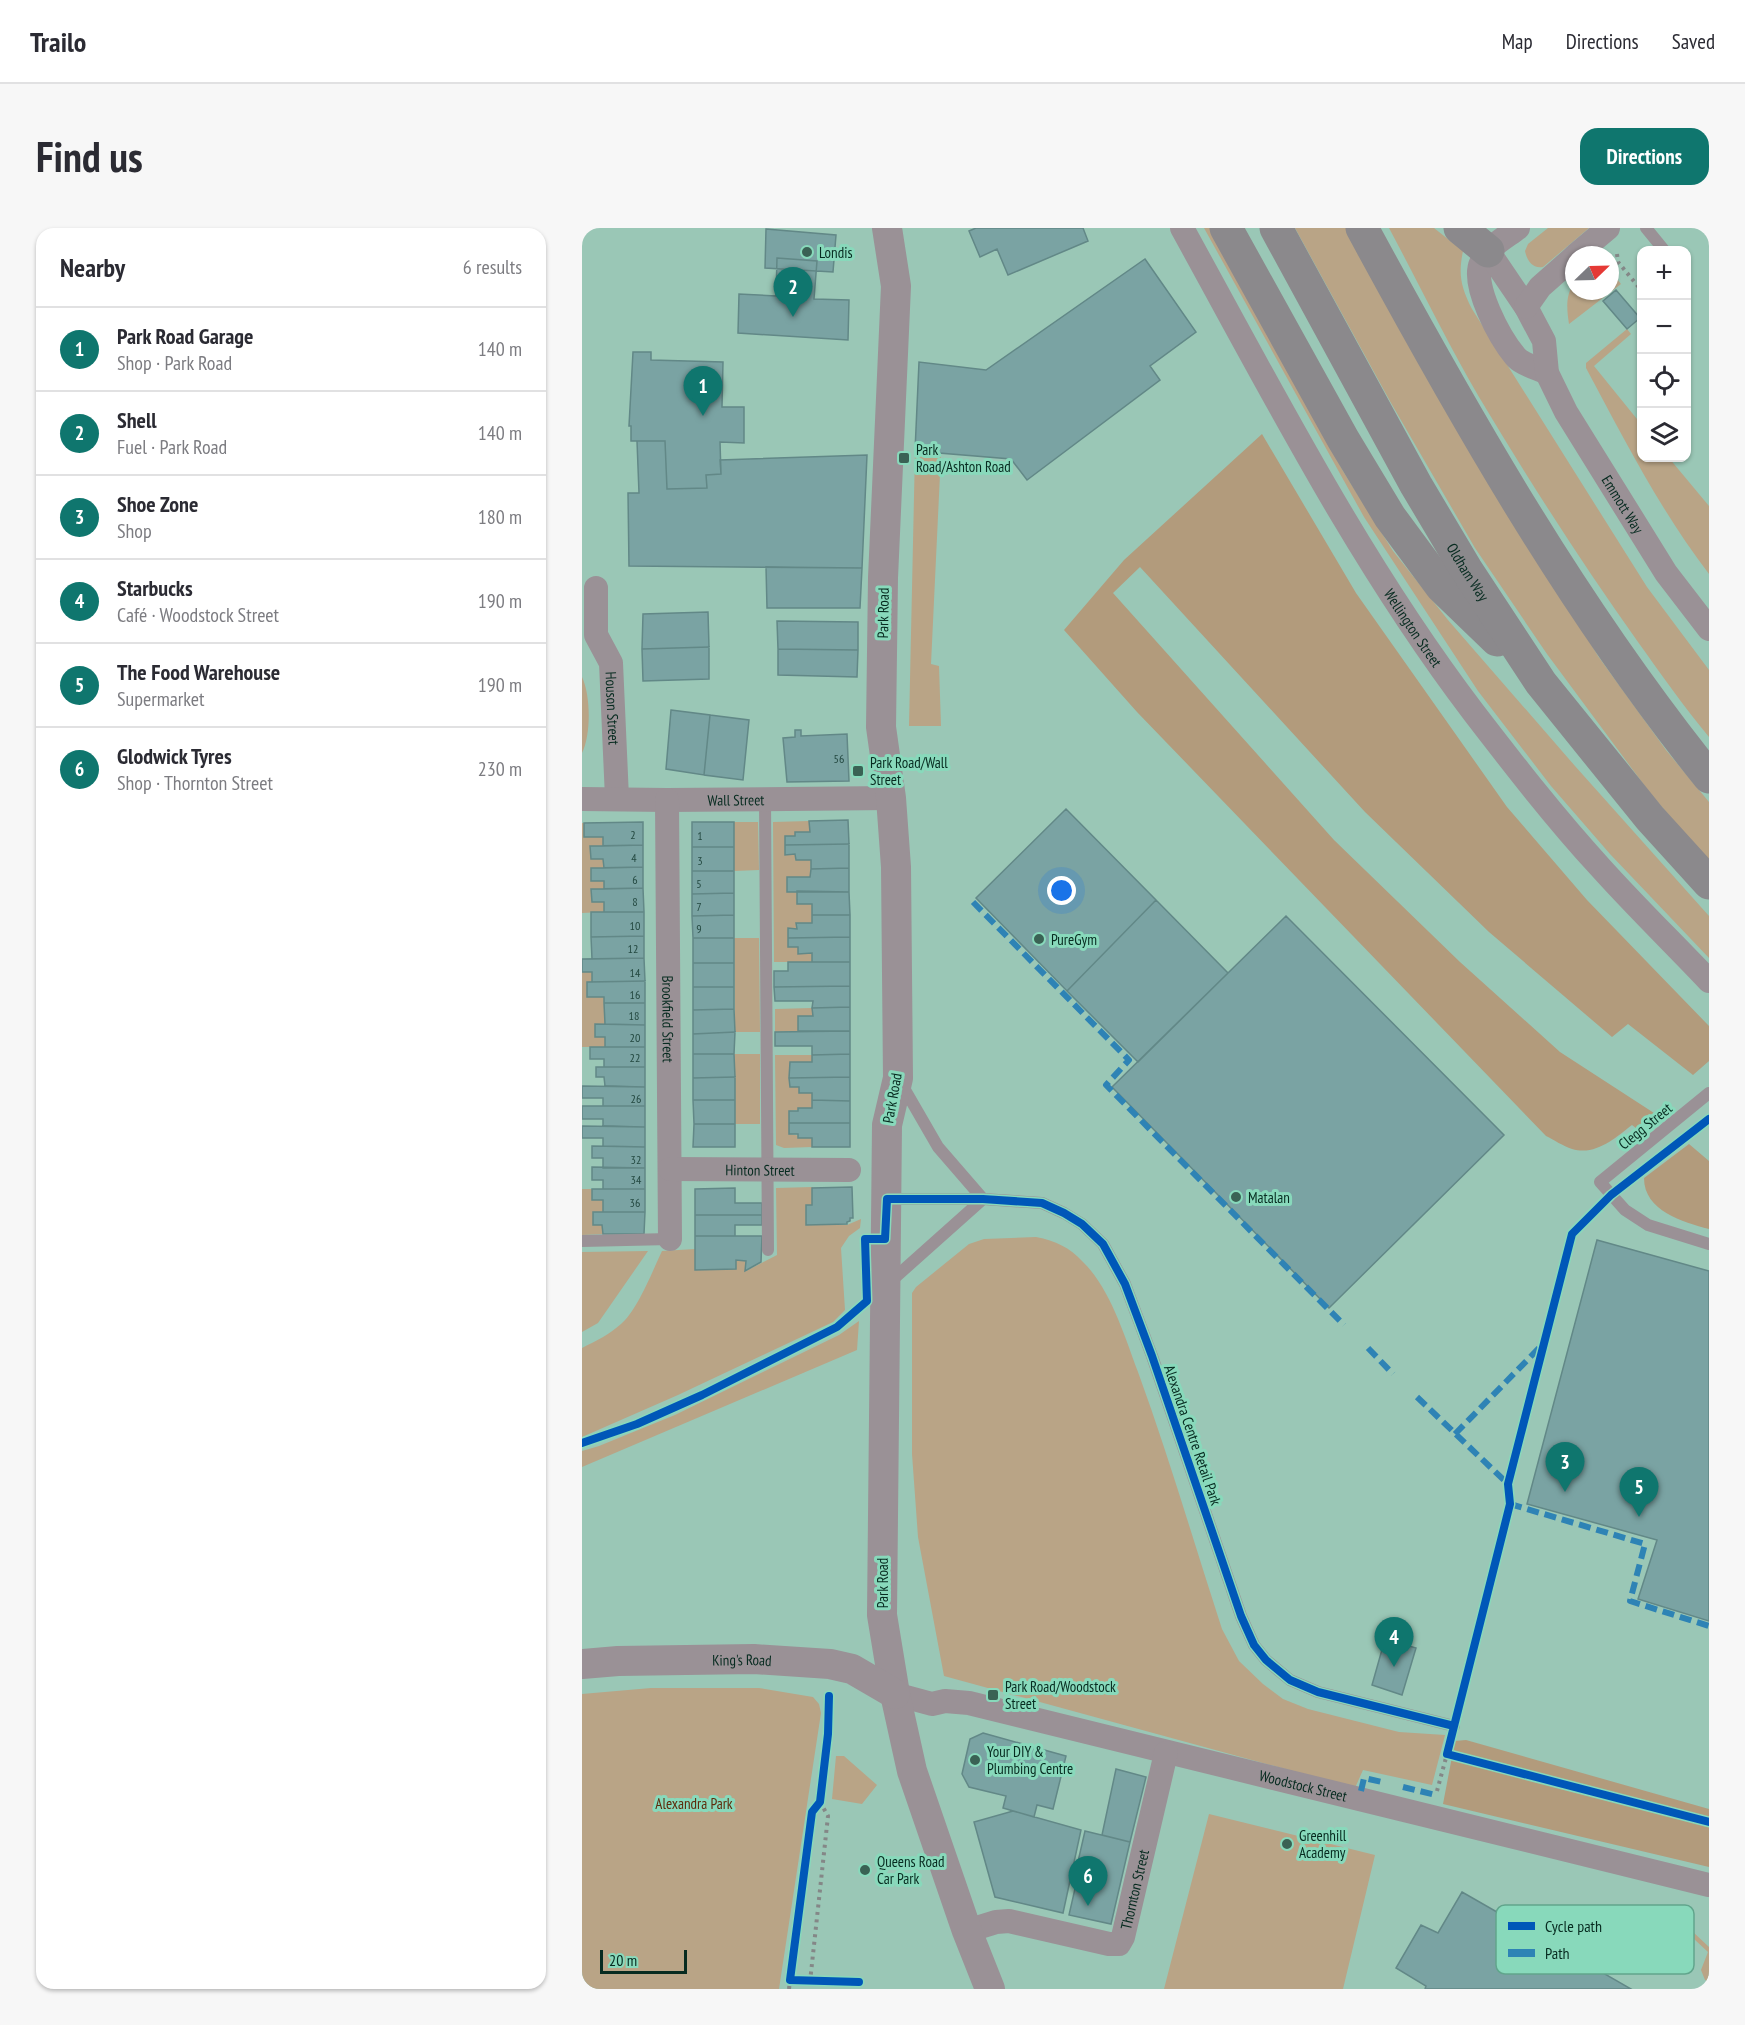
<!DOCTYPE html>
<meta charset="utf-8">
<style>
:root{--surface:#fff;--page:#f7f7f7;--text:#2b2b33;--muted:#7c7c81;--line:#e1e1e2;--accent:#0f766e}
body{margin:0;font-family:"PT Sans Narrow",sans-serif;background:var(--page);color:var(--text)}
.controls{position:absolute;right:18px;top:18px;display:grid;overflow:hidden;border-radius:12px;box-shadow:0 2px 4px #0004}
.controls button{width:54px;height:54px;display:grid;place-items:center;padding:0;border:0;border-bottom:2px solid var(--line);background:var(--surface);color:var(--text);font:30px sans-serif}
.compass{position:absolute;left:983px;top:18px;width:54px;height:54px;border-radius:50%;background:var(--surface);box-shadow:0 2px 4px #0004;rotate:67deg}
.scale{position:absolute;left:18px;bottom:15px;width:87px;box-sizing:border-box;padding-left:6px;border:3px solid #072b20;border-top:0;font-size:16px;line-height:21px;white-space:nowrap;color:#072b20;-webkit-text-stroke:4px #88d9bb;paint-order:stroke}
.you{position:absolute;left:480px;top:663px;width:21px;height:21px;margin:-15px;border:4px solid #fff;border-radius:50%;background:#1a73e8;box-shadow:0 0 0 9px #1a73e833}
.badge{display:grid;place-items:center;width:39px;height:39px;border-radius:50%;background:var(--accent);color:#fff;font-size:20px;font-weight:700}
.pin{position:absolute;translate:-50% -50px;filter:drop-shadow(0 2px 3px #0008)}
.pin::after{content:'';position:absolute;top:32px;width:21px;height:18px;background:inherit;clip-path:polygon(0 0,100% 0,50% 100%)}
.list{margin:0;padding:0;list-style:none}
h2{display:flex;justify-content:space-between;align-items:center;height:78px;margin:0;padding:0 24px;font-size:26px}
h2 small{font-size:20px;font-weight:400;color:var(--muted)}
.list li{display:grid;grid-template-columns:39px 1fr auto;gap:18px;align-items:center;box-sizing:border-box;height:84px;padding:0 24px;border-top:2px solid var(--line)}
.list b{display:block;font-size:22px;white-space:nowrap}
.list p{margin:0;font-size:20px;white-space:nowrap;color:var(--muted)}
.list em{font-size:20px;font-style:normal;color:var(--muted)}
.icon{flex:none;width:33px;height:33px;fill:none;stroke:currentColor;stroke-width:2;stroke-linecap:round;stroke-linejoin:round}
.map{position:relative;flex:none;width:1127px;height:1761px;overflow:hidden;border-radius:18px}
header{display:flex;align-items:center;gap:36px;box-sizing:border-box;height:84px;padding:0 30px;background:var(--surface);border-bottom:2px solid var(--line)}
header strong{font-size:28px}
nav{display:flex;gap:33px;margin-inline-start:auto;font-size:21px}
.intro{display:flex;align-items:center;justify-content:space-between;box-sizing:border-box;height:144px;padding:0 36px}
h1{margin:0;font-size:42px}
.button{padding:15px 27px;border-radius:18px;background:var(--accent);color:#fff;font-size:21px;font-weight:700}
main{display:flex;gap:36px;padding:0 36px}
aside{flex:1;background:var(--surface);border-radius:18px;box-shadow:0 2px 4px #0004}
.map>svg:first-child{display:block}
</style>
<header>
<strong>Trailo</strong>
<nav><a>Map</a><a>Directions</a><a>Saved</a></nav>
</header>
<div class="intro"><h1>Find us</h1><a class="button">Directions</a></div>
<main>
<aside>
<h2>Nearby<small>6 results</small></h2>
<ul class="list">
<li><span class="badge">1</span><div><b>Park Road Garage</b><p>Shop · Park Road</p></div><em>140 m</em></li>
<li><span class="badge">2</span><div><b>Shell</b><p>Fuel · Park Road</p></div><em>140 m</em></li>
<li><span class="badge">3</span><div><b>Shoe Zone</b><p>Shop</p></div><em>180 m</em></li>
<li><span class="badge">4</span><div><b>Starbucks</b><p>Café · Woodstock Street</p></div><em>190 m</em></li>
<li><span class="badge">5</span><div><b>The Food Warehouse</b><p>Supermarket</p></div><em>190 m</em></li>
<li><span class="badge">6</span><div><b>Glodwick Tyres</b><p>Shop · Thornton Street</p></div><em>230 m</em></li>
</ul>
</aside>
<div class="map">
<svg width="1127" height="1761" viewBox="0 0 1127 1761">
<rect width="100%" height="100%" fill="#9ac7b6"/>
<path fill="#b9a486" d="M622 0H628L761 243 811 323 866 392 993 538 1127 688V730L1028 626 969 558 896 463 782 289Z
M713 0H764L1016 428 1084 522 1127 574V634L1068 565 965 426 893 320 809 175Z
M807 0H852L881 23C876 47 879 59 890 81L1065 359 1127 442V509C1102 479 1079 446 1056 414 1000 335 947 253 897 169 865 114 837 56 807 0Z
M966 0H1007L961 39C951 41 945 33 943 23L946 16Z
M1028 42 1039 56 987 96C985 82 983 68 992 55V63H1028Z
M1045 101 1049 106 1012 138 1059 196 1060 230H1087L1127 278V346C1078 282 1042 211 1004 140V135Z
M333 223 359 225 349 436 357 438 359 498H327Z
M0 449C9 468 9 507 0 525Z
M227 593 228 604H213V608H203V627L213 626 214 632H229L228 649 205 650V663H215V676H230V695H215V701L206 700V719H216V726L230 725V734H192L191 594Z
M152 594H176L177 642 152 643Z
M0 595H2V609H21V618L8 619 9 631H21L22 640 9 641V653H22V661H9L10 674H22V684L0 685Z
M152 710H177L178 804H153Z
M0 744H10V754L5 755V769H22L23 796H13V808L23 809V819H0Z
M230 780 231 788H216V803L193 804V781Z
M152 826H178V896H153Z
M193 827H230V834H208V858L217 859 230 865V880L207 883V906L230 910V919L202 920 194 917Z
M231 959 230 977H224L225 997H265L279 991 278 1000 267 1008 259 1020 263 1082 251 1094 96 1167 0 1209V1120C14 1113 28 1106 39 1096 55 1083 71 1042 80 1023L113 1021V1042L154 1041V1032L164 1033V1043L195 1027 194 960Z
M0 961H10V972H21V984L11 997H20L21 1006 0 1007Z
M454 1009C474 1013 487 1019 501 1034 528 1060 543 1109 556 1144 587 1229 612 1315 640 1401L657 1433 681 1456 701 1471 726 1481 817 1504 863 1507 850 1557 781 1542 773 1560 362 1448 336 1309 330 1226V1065L334 1059 387 1016 402 1011Z
M66 1023 16 1095 0 1104V1024Z
M277 1093 275 1122 0 1239V1223L17 1218 93 1187 257 1107Z
M69 1460H177L231 1469 237 1476 239 1485 197 1761H0V1466Z
M254 1528H262L295 1557 280 1576 250 1571Z
M627 1586 793 1627 761 1761H582Z
M1094 1688 1127 1719V1754L1123 1752 1119 1742 1126 1724 1098 1698 1081 1717 1075 1714 1076 1696Z"/>
<path fill="#b29b7c" d="M680 206 774 365 925 579 1005 672 1127 798V833L1111 847 1046 796 1030 809 907 704 783 584 558 339 531 365 752 612 878 734 978 824 1072 885 1054 900 1050 897C1033 910 1014 928 990 921 981 918 972 912 964 908L555 484 482 402 542 332Z
M1107 916 1127 933V1001C1101 994 1062 983 1062 950Z
M884 1512 1127 1581V1639L861 1576 873 1513Z"/>
<path fill="#7aa3a3" stroke="#628887" stroke-width="1.5" d="M394 0H501L506 13 426 47 415 21 398 29 387 3Z
M184 1 254 7 251 44 183 40Z
M195 30 235 33 232 71 267 72 266 112 156 105 157 66 194 68Z
M563 31 614 104 568 138 578 152 445 252 429 231 333 223 337 134 404 142Z
M1034 62 1058 90 1045 101 1021 73Z
M51 124H69V132L141 134 140 179H162V215L138 214 139 246 124 247 125 260 85 261 83 213H49V198H47Z
M55 213H83L85 261 125 260 124 247 139 246 138 232 285 227 280 340 47 338 46 265H57Z
M184 339 280 340 278 380H185Z
M126 384 127 419 60 421 61 386Z
M195 393 276 394V422L196 421Z
M127 419V451L61 453 60 421Z
M196 421 276 422 275 449 196 447Z
M89 482 128 487 122 547 84 541Z
M128 487 167 492 161 552 122 547Z
M213 502H219V508L265 506 267 553 205 554 201 510 213 509Z
M484 581 574 672 485 763 394 670Z
M266 592 267 616 203 617V608H213V604H228L227 593Z
M61 594V617L21 618V609H2V595Z
M110 594H152V619H110Z
M267 616V640L229 641V632H214L213 626 203 627V617Z
M61 617V639L22 640 21 631H9L8 618Z
M110 619H152V643H110Z
M61 639V660L22 661V653H9V640Z
M267 640V664H205V649H228L229 641Z
M110 643H152V665L110 666Z
M61 660 62 684H22V674H10L9 661Z
M215 663 267 664 268 687H230V676H215Z
M152 665V687L110 688V666Z
M574 672 646 745 556 834 485 763Z
M9 684H62V708L9 709Z
M152 687V710H111L110 688Z
M230 687H268V709L206 710V700L215 701 214 695H230Z
M704 688 922 907 747 1080 530 859Z
M62 708V730L10 731 9 709Z
M268 709V734H230V725L216 726V719H206V710Z
M111 710H152V735H111Z
M62 730 63 753 10 754V744H0V731Z
M206 734H268V758L192 759V743H206Z
M111 735H152V759H111Z
M63 753V775H22V769H5V754Z
M268 758V779L230 780 231 773H193L192 759Z
M111 759H152V781L111 782Z
M22 775H63V797L23 796Z
M268 779V803H216V788H231L230 780Z
M152 781 153 804 111 806V782Z
M13 796 63 797V819H23V809H13Z
M268 803V826L230 827V818H193V804Z
M153 804 152 826H111V806Z
M8 819H63V839H22V831H8Z
M111 826H152L153 849 111 850Z
M268 826V849L207 850 208 834H230V827Z
M14 839H63V859L23 858 22 849H14Z
M153 849V872H111V850Z
M268 849V873L230 872V865H217V859H208L207 850Z
M0 858 63 859V878H21V870H0Z
M111 872H153V896H112Z
M230 872 268 873V895H207V883H216V880H230Z
M0 878H63V899L21 898V891H0Z
M207 895H268V919H230V910H216V906H207Z
M112 896H153V919H111Z
M0 898 63 899V919L21 918V910H0Z
M10 918 63 919V940H21V930H10Z
M10 939 63 940V961H21V952H10Z
M270 959 271 990H268V993L265 994V996L224 997V977H230V960Z
M153 960V975H180V987H113V961Z
M10 961H63V984H21V972H10Z
M11 984H63L62 1006H21L20 997H11Z
M113 987H180V997H153V1008H113Z
M113 1008H180L179 1034 163 1043 164 1033 154 1032V1041L113 1042Z
M1015 1012 1127 1043V1393L1056 1371 1075 1312 945 1276Z
M803 1411 834 1420 820 1467 790 1457Z
M401 1505 484 1528 471 1581 455 1577 452 1589 421 1580 424 1568 387 1559 380 1546 388 1511Z
M534 1541 564 1549 548 1614 520 1607Z
M431 1583 499 1602 481 1685 413 1669 392 1594Z
M503 1603 548 1614 529 1696 487 1687 495 1652 492 1651Z
M880 1664 1049 1761H843L844 1758 814 1740 839 1697 856 1705Z"/>
<g fill="none" stroke-linecap="round" stroke-linejoin="round">
<path stroke="#848787" stroke-width="4" stroke-dasharray="3 4.5" stroke-linecap="butt" d="M1035 26 1036 34 1060 63
M855 1563 865 1526
M228 1754 246 1588 238 1574
M207 1761 208 1752"/>
<path stroke="#9a9196" stroke-width="12" d="M1064 0 1082 22
M183 571 186 1022
M319 855 356 919 401 971
M1127 865 1018 954 1043 982 1066 997 1127 1016
M305 971H401L460 975 482 985 500 996 521 1016 543 1056 570 1128 659 1388 672 1417 684 1432 708 1452 736 1464 872 1498
M0 1013 88 1011
M308 1054 401 971"/>
<g stroke="#9a9196" stroke-width="24">
<path id="s1" d="M600 0C691 165 777 334 892 485 932 537 973 590 1018 639 1053 678 1091 715 1127 753"/>
<path d="M936 0C923 10 905 19 899 35 889 57 918 110 933 128 939 136 955 140 965 145"/>
<path id="s2" d="M906 23 944 79 962 113 965 145 984 184 1084 345 1127 401"/>
<path d="M994 27 1026 0"/>
<path d="M944 79 958 59 992 29"/>
<path id="s3" d="M14 360V407L29 435 35 570"/>
<path id="s4" d="M0 571 85 572 309 570"/>
<path id="s5" d="M85 572 88 1011"/>
<path id="s6" d="M88 941 267 942"/>
<path id="s7" d="M313 1466 350 1476 363 1473 387 1475 1127 1657"/>
<path id="s8" d="M385 1703 414 1694 427 1693 527 1716H537L541 1709 584 1525"/>
</g>
<g stroke="#9a9196" stroke-width="30">
<path d="M305 0 314 58 301 350 299 499 309 570 314 639 316 850 305 897 300 1387 313 1466 330 1543 385 1703 408 1761"/>
<path id="s9" d="M0 1436 36 1433 172 1431 248 1436 270 1441 313 1466"/>
</g>
<g stroke="#8b898c" stroke-width="33">
<path d="M644 0 761 211 808 289 859 358 915 412"/>
<path id="s10" d="M694 0 834 257 884 341 959 455 1068 590 1127 655"/>
<path d="M780 0C883 190 991 380 1127 549"/>
<path d="M878 0 906 23"/>
</g>
<path stroke="#2e83b5" stroke-width="6" stroke-dasharray="12 6" stroke-linecap="butt" d="M391 674 547 832 524 857 762 1097
M786 1120 811 1146
M835 1169 926 1256
M873 1206 959 1118
M928 1276 1063 1316 1048 1373 1127 1398
M821 1559 854 1567
M779 1563 782 1550 800 1554"/>
<defs>
<path id="cycleway" d="M1127 891 1029 967 990 1006 926 1256 928 1276 922 1300 865 1526 1127 1594
M0 1215 55 1196 120 1167 255 1099 285 1073 283 1011H303L305 971H401L460 975 482 985 500 996 521 1016 543 1056 570 1128 659 1388 672 1417 684 1432 708 1452 736 1464 872 1498
M247 1468 246 1506 238 1574 230 1584 208 1752 277 1754"/>
</defs>
<use href="#cycleway" stroke="#88d9bb" stroke-width="11"/>
<use href="#cycleway" stroke="#0057b8" stroke-width="8"/>
</g>
<g fill="#3a6254" stroke="#88d9bb" stroke-width="2">
<circle cx="225" cy="24" r="6"/>
<rect x="316" y="224" width="12" height="12" rx="3"/>
<rect x="270" y="537" width="12" height="12" rx="3"/>
<circle cx="457" cy="711" r="6"/>
<circle cx="654" cy="969" r="6"/>
<rect x="405" y="1461" width="12" height="12" rx="3"/>
<circle cx="393" cy="1532" r="6"/>
<circle cx="705" cy="1616" r="6"/>
<circle cx="283" cy="1642" r="6"/>
</g>
<g text-anchor="middle" dominant-baseline="central" stroke-width="6" stroke-linejoin="round" paint-order="stroke">
<g font-size="12" fill="#244941">
<text x="257" y="530">56</text>
<text x="51" y="606">2</text>
<text x="118" y="607">1</text>
<text x="52" y="629">4</text>
<text x="118" y="632">3</text>
<text x="53" y="651">6</text>
<text x="117" y="655">5</text>
<text x="53" y="673">8</text>
<text x="117" y="678">7</text>
<text x="53" y="697">10</text>
<text x="117" y="700">9</text>
<text x="51" y="720">12</text>
<text x="53" y="744">14</text>
<text x="53" y="766">16</text>
<text x="52" y="787">18</text>
<text x="53" y="809">20</text>
<text x="53" y="829">22</text>
<text x="54" y="870">26</text>
<text x="54" y="931">32</text>
<text x="54" y="951">34</text>
<text x="53" y="974">36</text>
</g>
<g font-size="15" fill="#072b20" stroke="#88d9bb" text-anchor="start">
<text x="237" y="24">Londis</text>
<text x="334" y="221">Park<tspan x="334" dy="17">Road/Ashton Road</tspan></text>
<text x="288" y="534">Park Road/Wall<tspan x="288" dy="17">Street</tspan></text>
<text x="469" y="711">PureGym</text>
<text x="666" y="969">Matalan</text>
<text x="423" y="1458">Park Road/Woodstock<tspan x="423" dy="17">Street</tspan></text>
<text x="405" y="1523">Your DIY &amp;<tspan x="405" dy="17">Plumbing Centre</tspan></text>
<text x="717" y="1607">Greenhill<tspan x="717" dy="17">Academy</tspan></text>
<text x="295" y="1633">Queens Road<tspan x="295" dy="17">Car Park</tspan></text>
</g>
<g font-size="15" fill="#072b20" stroke="#88d9bb">
<text stroke="none"><textPath href="#s2" startOffset="290">Emmott Way</textPath></text>
<text stroke="none"><textPath href="#s10" startOffset="394">Oldham Way</textPath></text>
<text transform="translate(301 385) rotate(-89)">Park Road</text>
<text stroke="none"><textPath href="#s1" startOffset="462">Wellington Street</textPath></text>
<text stroke="none"><textPath href="#s3" startOffset="124">Houson Street</textPath></text>
<text stroke="none"><textPath href="#s4" startOffset="154">Wall Street</textPath></text>
<text stroke="none"><textPath href="#s5" startOffset="219">Brookfield Street</textPath></text>
<text transform="translate(310 870) rotate(-80)">Park Road</text>
<text transform="translate(1063 898) rotate(-39)">Clegg Street</text>
<text stroke="none"><textPath href="#s6" startOffset="90">Hinton Street</textPath></text>
<text transform="translate(611 1207) rotate(71)">Alexandra Centre Retail Park</text>
<text transform="translate(300 1355) rotate(-90)">Park Road</text>
<text stroke="none"><textPath href="#s9" startOffset="160">King's Road</textPath></text>
<text stroke="none"><textPath href="#s7" startOffset="420">Woodstock Street</textPath></text>
<text stroke="none"><textPath href="#s8" startOffset="213">Thornton Street</textPath></text>
</g>
<g font-size="15" fill="#5e2b0b" stroke="#88d9bb">
<text x="112" y="1575">Alexandra Park</text>
</g>
</g>
<rect x="914" y="1677" width="198" height="69" rx="9" fill="#88d9bb" stroke="#61a58c" stroke-width="1.5"/>
<rect x="926" y="1694" width="27" height="8" fill="#0057b8"/>
<rect x="926" y="1721" width="27" height="8" fill="#2e83b5"/>
<g font-size="16" fill="#072b20">
<text x="963" y="1704">Cycle path</text>
<text x="963" y="1731">Path</text>
</g>
</svg>
<div class="controls">
<button>+</button>
<button>−</button>
<button><svg class="icon" aria-label="locate" viewBox="0 0 24 24"><circle cx="12" cy="12" r="6"/><path d="M12 2v4M12 18v4M2 12h4M18 12h4"/></svg></button>
<button><svg class="icon" aria-label="layers" viewBox="0 0 24 24"><path d="M12 4l9 5-9 5-9-5zM3 14l9 5 9-5"/></svg></button>
</div>
<svg class="compass" viewBox="-18 -18 36 36"><path d="M0-13l5 13h-10z" fill="#e53935"/><path d="M0 13l5-13h-10z" fill="#7c7c81"/></svg>
<div class="scale">20 m</div>
<div class="you"></div>
<div class="pin badge" style="left:121px;top:188px">1</div>
<div class="pin badge" style="left:211px;top:89px">2</div>
<div class="pin badge" style="left:983px;top:1264px">3</div>
<div class="pin badge" style="left:812px;top:1439px">4</div>
<div class="pin badge" style="left:1057px;top:1289px">5</div>
<div class="pin badge" style="left:506px;top:1678px">6</div>
</div>
</main>
